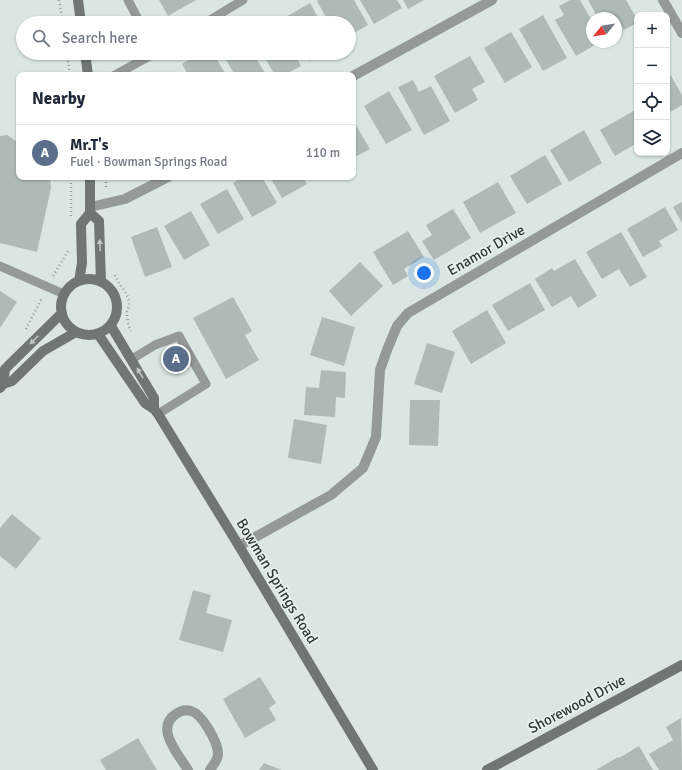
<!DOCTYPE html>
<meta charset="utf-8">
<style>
:root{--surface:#fff;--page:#f6f6f7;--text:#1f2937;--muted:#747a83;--line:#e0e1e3;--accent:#41806d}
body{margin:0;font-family:Signika,sans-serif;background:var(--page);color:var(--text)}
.controls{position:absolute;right:12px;top:12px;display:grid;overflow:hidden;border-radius:8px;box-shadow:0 1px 3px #0004}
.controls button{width:36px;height:36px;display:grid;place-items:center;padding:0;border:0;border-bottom:1px solid var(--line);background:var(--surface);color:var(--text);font:20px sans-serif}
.compass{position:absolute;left:586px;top:12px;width:36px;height:36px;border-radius:50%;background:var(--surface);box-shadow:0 1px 3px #0004;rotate:240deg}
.you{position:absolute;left:424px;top:273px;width:14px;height:14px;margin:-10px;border:3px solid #fff;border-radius:50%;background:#1a73e8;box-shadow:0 0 0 6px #1a73e833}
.badge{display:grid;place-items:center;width:26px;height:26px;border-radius:50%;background:var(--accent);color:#fff;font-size:13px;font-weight:700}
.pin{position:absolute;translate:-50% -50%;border:2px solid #fff;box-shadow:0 1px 4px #0006}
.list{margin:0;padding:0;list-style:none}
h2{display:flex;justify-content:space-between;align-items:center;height:52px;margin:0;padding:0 16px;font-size:17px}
h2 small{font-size:13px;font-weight:400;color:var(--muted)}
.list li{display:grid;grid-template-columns:26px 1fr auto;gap:12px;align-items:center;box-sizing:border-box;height:56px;padding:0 16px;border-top:1px solid var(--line)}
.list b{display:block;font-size:15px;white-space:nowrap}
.list p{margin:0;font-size:13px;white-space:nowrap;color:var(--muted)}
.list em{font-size:13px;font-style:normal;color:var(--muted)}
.icon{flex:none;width:22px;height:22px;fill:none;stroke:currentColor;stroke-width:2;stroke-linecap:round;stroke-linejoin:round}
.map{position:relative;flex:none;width:682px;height:770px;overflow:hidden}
.search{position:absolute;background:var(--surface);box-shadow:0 1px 3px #0004;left:16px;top:16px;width:340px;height:44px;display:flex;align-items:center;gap:10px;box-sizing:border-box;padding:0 14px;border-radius:22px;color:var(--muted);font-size:15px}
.panel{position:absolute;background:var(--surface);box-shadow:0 1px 3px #0004;left:16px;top:72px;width:340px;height:108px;border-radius:8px}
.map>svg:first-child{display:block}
</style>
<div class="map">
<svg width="682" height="770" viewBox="0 0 682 770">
<rect width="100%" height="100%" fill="#dbe6e2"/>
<path fill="#afbab6" d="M159 0H196L168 16Z
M319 0H354L368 25 349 36V23H329L317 1Z
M360 0H397L402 8 374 24Z
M403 0H424L408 9Z
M570 0H580L592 21V42H600L576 56 555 20 564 15 559 6Z
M588 0H626L637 19V23L624 30 618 20 616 21V18H598Z
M310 3 321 23H287L284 18Z
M543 15 567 58 543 71 519 29Z
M274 17 277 23H263Z
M511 32 532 67 505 83 484 48Z
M200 53H213L226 75H188L182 64Z
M222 53H253L266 75H235Z
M262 53H294L301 66 284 75H275Z
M304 53H323L309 61Z
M470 56 485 82 472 89 478 100 455 113 434 76Z
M667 69 682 95V105L667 114Z
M413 80 419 92 431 86 450 121 424 135 398 87Z
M389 91 412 130 386 144 364 106Z
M637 109V143L615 156 600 130Z
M353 120 370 149 353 158Z
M584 130 602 163 569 182 550 150Z
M7 135 19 143V177H50L51 188 37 252 0 243V136Z
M545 155 562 184 527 204 510 176Z
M243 177H262L277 203 252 217 233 183Z
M270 177H303L307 184 282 198Z
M498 182 516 213 480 233 463 202Z
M227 189 244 219 218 234 200 204Z
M682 202V223L673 207Z
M665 207 678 230 659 241 662 246 643 257 627 229Z
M453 209 471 238 434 260 422 241 432 235 426 225Z
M191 211 210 245 184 260 164 226Z
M157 227 172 267 145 277 131 237Z
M408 231 424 257 404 269 408 276 393 285 373 252Z
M621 232 647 277 630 287 619 269 602 279 586 252Z
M575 259 597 296 578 308 571 296 552 307 535 279 552 268 554 271Z
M360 262 383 286 351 316 329 291Z
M530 283 545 310 508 331 492 305Z
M0 291 17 302 0 328Z
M233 297 252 331 245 335 259 360 226 379 193 318Z
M487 310 506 343 471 364 452 331Z
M322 317 355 327 344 366 310 355Z
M427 343 455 352 442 393 414 384Z
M176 344 189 368 177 375 163 351Z
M321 370 346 372 345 398 336 397 335 417 304 415 306 387 319 388Z
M410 400H440L438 446 409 445Z
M294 419 327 425 321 464 288 458Z
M12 514 41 538 16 569 0 556V528Z
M193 590 211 595 206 613 232 620 223 652 179 640Z
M260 677 276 703 269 708 276 720 245 738 223 699Z
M681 718 682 770H659L649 754 673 740 666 727Z
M138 738 157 770H106L100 760Z
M639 746 653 770H596L618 757 619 758Z
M264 763 282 770H259Z"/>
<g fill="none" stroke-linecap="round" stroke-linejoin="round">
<path stroke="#939b98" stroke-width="2.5" stroke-dasharray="1 3" stroke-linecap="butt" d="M59 0 63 23
M67 53 70 75
M106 187V177
M71 216V177
M115 275C118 285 128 291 129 303 129 306 128 309 127 312 127 318 128 326 131 331
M53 276 68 251
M26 329 42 298"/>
<path stroke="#959998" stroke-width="9" d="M128 0 140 23
M205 23 243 0
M115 75 155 53
M0 266 64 294
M132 359 155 345 179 336 206 384 158 414"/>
<path stroke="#959998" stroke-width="10" d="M663 0 682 33
M353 76 492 0
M90 207 125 199 168 177
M239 546 331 495 363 468 376 437 380 370 387 350 397 326 408 313 682 153
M188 770C179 755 154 728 176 714 180 711 185 709 191 711 202 714 218 742 218 754 218 760 213 765 210 770"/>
<path stroke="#6f7673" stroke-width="10" d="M78 0 81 23
M85 53 88 75
M90 177V213L99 221 101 282
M61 307a28 28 0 1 1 56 0a28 28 0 1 1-56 0Z
M79 281 82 263 81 224 90 213
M111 326 154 398V409
M98 334 145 403 154 409 158 414 239 546 373 770
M3 384 12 381 43 351 76 332
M0 388 3 384 5 369 62 313
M487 770 682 665"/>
</g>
<defs><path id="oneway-solid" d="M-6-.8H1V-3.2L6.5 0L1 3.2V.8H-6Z"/></defs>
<g fill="#bec8c4">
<use href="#oneway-solid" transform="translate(100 245) rotate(-92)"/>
<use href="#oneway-solid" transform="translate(34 340) rotate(135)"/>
<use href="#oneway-solid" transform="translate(140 373) rotate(-120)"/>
</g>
<g text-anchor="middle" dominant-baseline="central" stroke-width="3" stroke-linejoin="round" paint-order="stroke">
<g font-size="15" fill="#333836" stroke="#e8f4ef">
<text transform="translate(486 250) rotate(-30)">Enamor Drive</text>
<text transform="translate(277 581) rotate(59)">Bowman Springs Road</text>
<text transform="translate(577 704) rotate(-28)">Shorewood Drive</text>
</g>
</g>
</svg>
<div class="controls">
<button>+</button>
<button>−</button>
<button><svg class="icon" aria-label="locate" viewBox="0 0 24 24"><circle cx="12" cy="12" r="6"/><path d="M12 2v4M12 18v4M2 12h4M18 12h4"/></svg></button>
<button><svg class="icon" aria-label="layers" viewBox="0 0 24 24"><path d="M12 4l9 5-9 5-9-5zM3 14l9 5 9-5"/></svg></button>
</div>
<svg class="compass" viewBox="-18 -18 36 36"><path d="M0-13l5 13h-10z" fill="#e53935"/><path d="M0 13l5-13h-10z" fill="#747a83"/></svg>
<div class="you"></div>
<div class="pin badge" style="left:176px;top:359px;background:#5c6f8a">A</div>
<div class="search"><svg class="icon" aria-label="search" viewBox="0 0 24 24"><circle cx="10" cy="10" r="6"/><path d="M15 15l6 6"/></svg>Search here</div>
<section class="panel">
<h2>Nearby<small></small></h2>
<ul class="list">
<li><span class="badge" style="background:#5c6f8a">A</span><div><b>Mr.T's</b><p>Fuel · Bowman Springs Road</p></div><em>110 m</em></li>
</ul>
</section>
</div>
